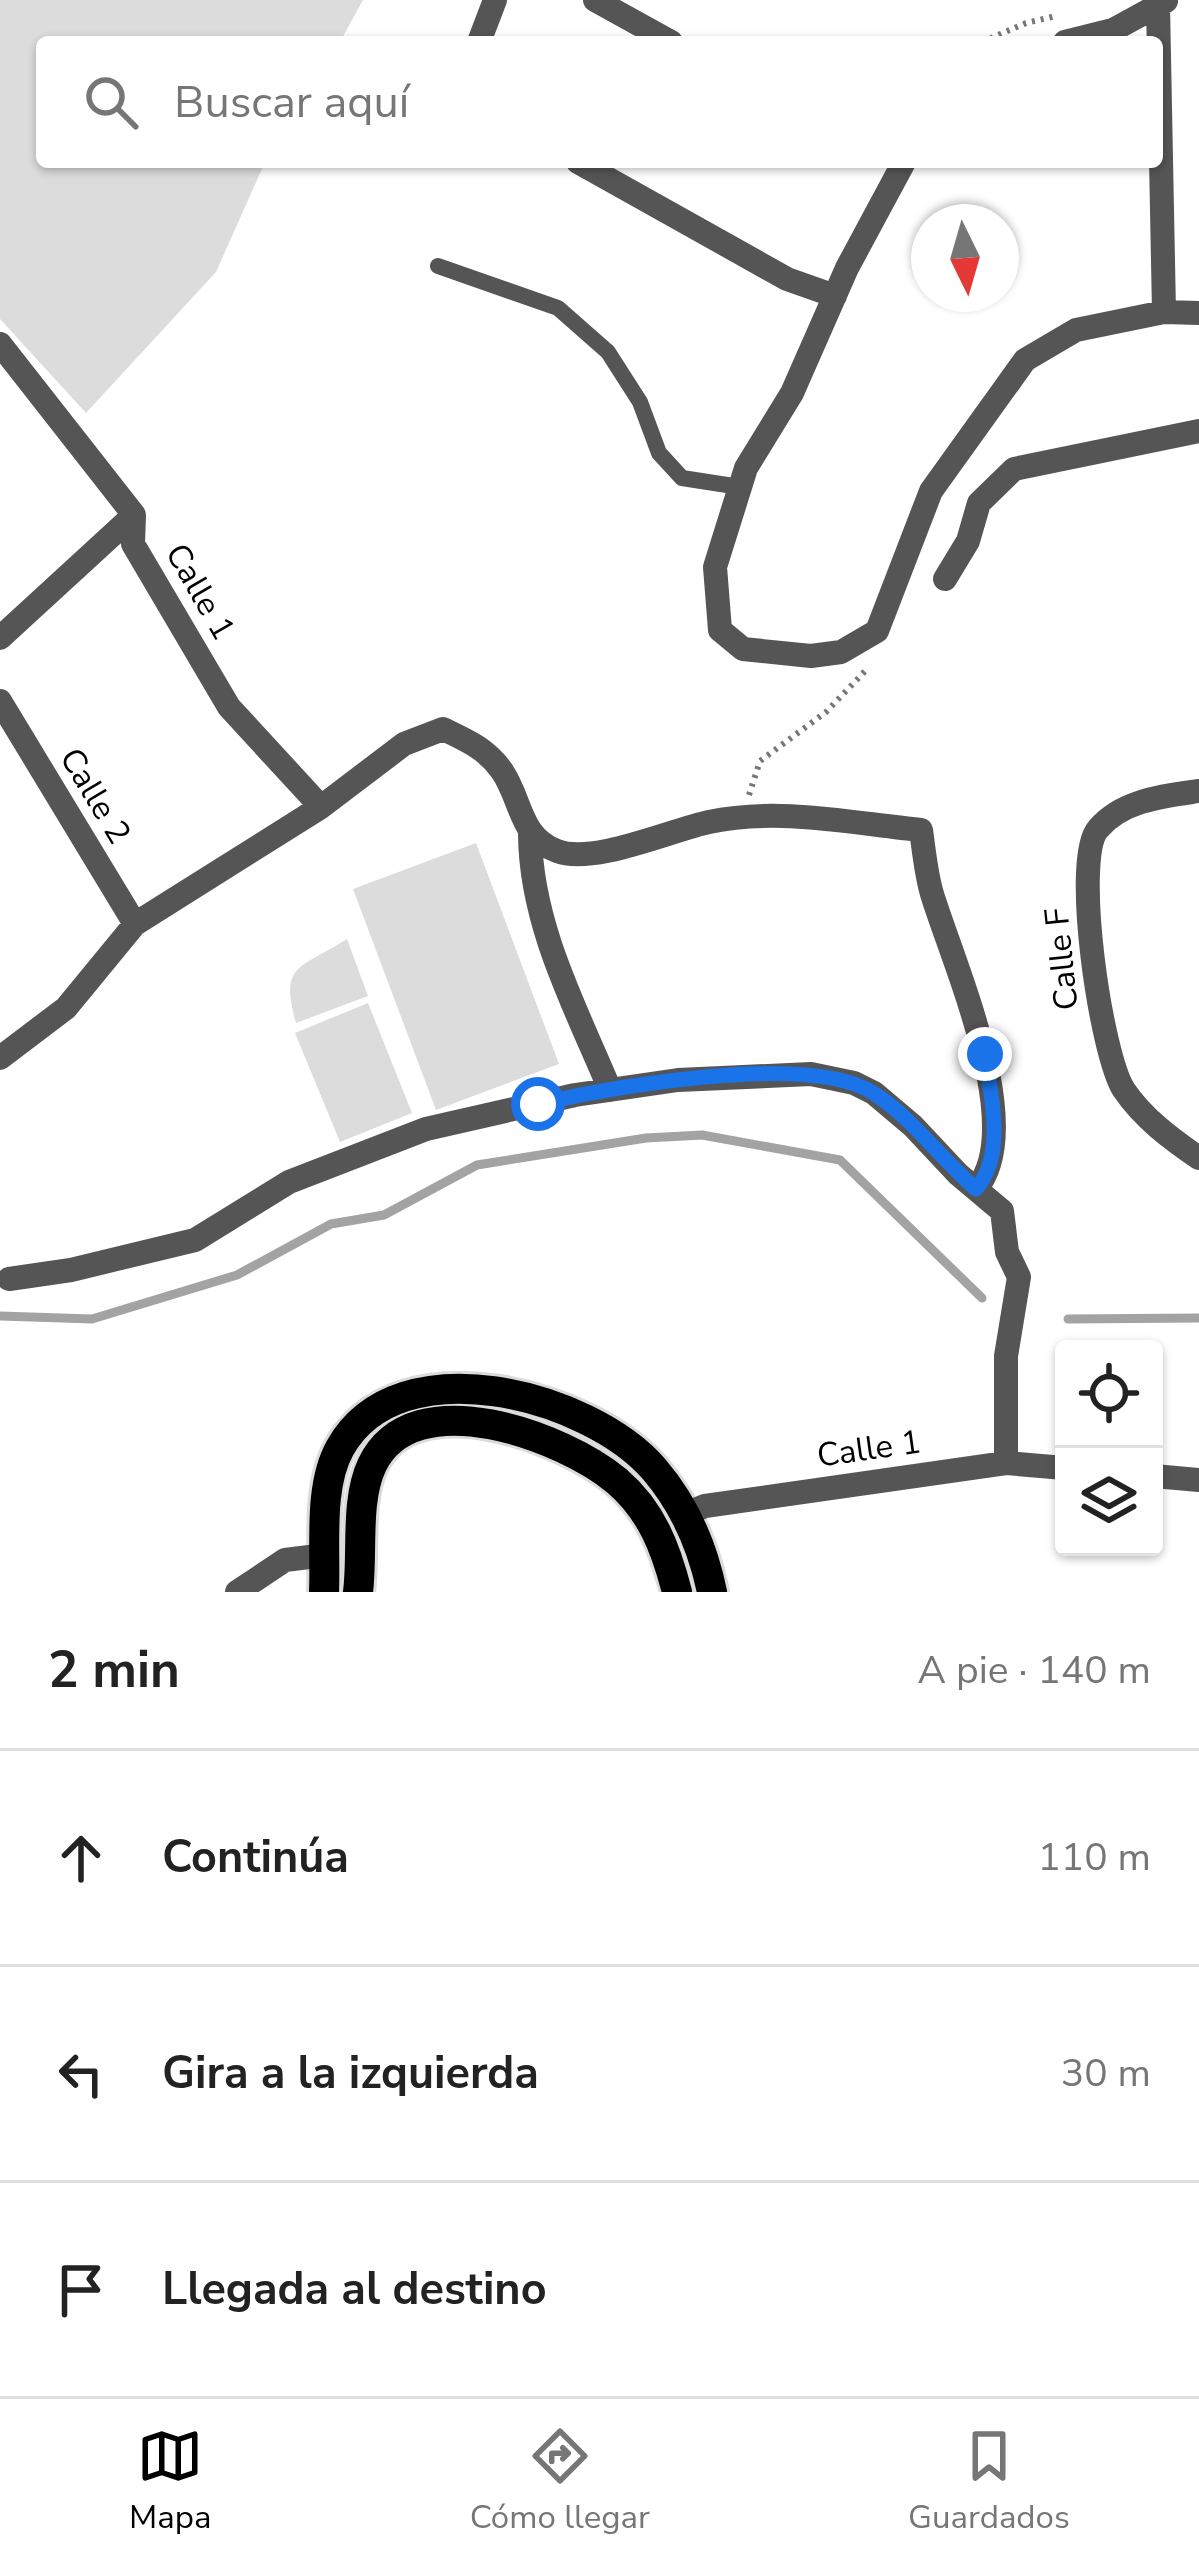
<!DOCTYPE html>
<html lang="es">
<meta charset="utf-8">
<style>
:root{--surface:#fff;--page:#f6f6f6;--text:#222;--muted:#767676;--line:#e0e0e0;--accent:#000}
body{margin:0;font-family:"Nunito Sans",sans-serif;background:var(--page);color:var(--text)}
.controls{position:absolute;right:36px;bottom:36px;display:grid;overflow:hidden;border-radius:12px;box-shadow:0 3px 9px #0004}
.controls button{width:108px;height:108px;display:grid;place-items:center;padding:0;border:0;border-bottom:3px solid var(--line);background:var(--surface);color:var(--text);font:60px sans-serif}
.compass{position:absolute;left:911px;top:204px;width:108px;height:108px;border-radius:50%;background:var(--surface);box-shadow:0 3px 9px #0004;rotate:175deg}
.stop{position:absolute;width:36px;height:36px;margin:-27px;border:9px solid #1a73e8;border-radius:50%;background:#fff}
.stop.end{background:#1a73e8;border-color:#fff;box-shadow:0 3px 12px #0008}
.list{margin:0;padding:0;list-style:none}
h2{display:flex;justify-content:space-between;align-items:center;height:156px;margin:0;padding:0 48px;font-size:51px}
h2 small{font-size:39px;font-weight:400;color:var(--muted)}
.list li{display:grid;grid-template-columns:78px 1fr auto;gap:36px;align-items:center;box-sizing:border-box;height:216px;padding:0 48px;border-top:3px solid var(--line)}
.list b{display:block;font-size:45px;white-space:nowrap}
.list em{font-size:39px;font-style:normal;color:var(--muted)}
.icon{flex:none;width:66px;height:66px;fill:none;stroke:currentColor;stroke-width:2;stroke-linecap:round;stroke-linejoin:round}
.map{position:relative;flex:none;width:1199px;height:1592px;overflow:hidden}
.search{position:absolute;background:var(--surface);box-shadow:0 3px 9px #0004;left:36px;right:36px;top:36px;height:132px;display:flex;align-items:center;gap:30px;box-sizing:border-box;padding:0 42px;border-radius:12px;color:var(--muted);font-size:45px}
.sheet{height:804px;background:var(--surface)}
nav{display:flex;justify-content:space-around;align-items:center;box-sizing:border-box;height:168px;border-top:3px solid var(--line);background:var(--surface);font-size:33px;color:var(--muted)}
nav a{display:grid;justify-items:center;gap:6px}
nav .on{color:var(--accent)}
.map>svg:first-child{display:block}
</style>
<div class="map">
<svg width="1199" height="1592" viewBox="0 0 1199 1592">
<rect width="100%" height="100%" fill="#fff"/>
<path fill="#dcdcdc" d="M0 0H363L340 42H42V162H265L216 272 86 413 0 319Z
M476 843 559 1064 436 1110 353 889Z
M347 939 368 996 296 1023C279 963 300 969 347 939Z
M368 1003 412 1113 340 1142 295 1033Z"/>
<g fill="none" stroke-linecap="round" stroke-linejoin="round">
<path stroke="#a3a3a3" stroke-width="9" d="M0 1316 92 1319 237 1275 331 1224 384 1215 477 1165 646 1138 702 1135 840 1160 982 1298
M1068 1319 1199 1318"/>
<defs>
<path id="primary" d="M324 1592C326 1548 318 1487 340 1448 399 1343 590 1395 654 1469 684 1504 703 1548 712 1592
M358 1592C363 1553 355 1501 372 1465 413 1379 565 1437 617 1481 652 1511 666 1549 677 1592"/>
</defs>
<use href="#primary" stroke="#dbdbdb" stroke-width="36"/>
<path stroke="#777" stroke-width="6" stroke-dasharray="3 6" stroke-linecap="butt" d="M982 42 1026 23 1056 16
M749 795 760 761 826 712 868 668"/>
<path stroke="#555" stroke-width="16" d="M438 266 558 308 608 352 640 402 659 453 682 478 740 487"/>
<path stroke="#555" stroke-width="24" d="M595 0 671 42
M1158 5 1164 312
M479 42 495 0
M1065 42 1113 30 1166 1
M578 162 787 279 835 296
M904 162 847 268 792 393 746 468 715 567 720 630 743 649 811 656 841 652 877 631 931 491 1025 360 1076 330 1164 312 1199 313
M0 344 134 515 133 544 229 707 321 807
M945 579 968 541 979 503 1014 469 1199 431
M0 638 134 515
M0 701 135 924
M1199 791C1164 796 1122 800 1098 829 1072 859 1101 1055 1124 1090 1143 1118 1171 1139 1199 1158
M530 835C531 926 576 1008 610 1090
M0 1058 66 1008 135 924 321 807 404 744 443 729C466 740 487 749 502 771 522 800 519 837 557 851 593 865 671 830 709 822 778 807 851 823 921 830 924 851 926 874 932 894 953 963 1028 1128 976 1189
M9 1279 71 1270 195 1240 289 1182 426 1129 575 1095 678 1080 811 1074 854 1083 874 1093 913 1126 958 1174 1002 1211 1007 1252 1019 1277 1006 1356V1463
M1154 1476 1199 1480
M685 1514 705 1506 1006 1463 1064 1468
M237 1592 285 1560 325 1555"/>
<use href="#primary" stroke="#000" stroke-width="30"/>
</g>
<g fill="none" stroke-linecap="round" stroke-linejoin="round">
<path stroke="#1a73e8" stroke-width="15" d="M538 1104C612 1087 812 1051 875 1094 913 1119 941 1159 976 1189 1006 1154 991 1097 985 1054"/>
</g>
<g text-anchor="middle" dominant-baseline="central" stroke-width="9" stroke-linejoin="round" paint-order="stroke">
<g font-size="33" fill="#000" stroke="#fff">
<text transform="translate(200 592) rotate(60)">Calle 1</text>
<text transform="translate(95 796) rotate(59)">Calle 2</text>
<text transform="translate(1062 959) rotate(-96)">Calle F</text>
<text transform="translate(869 1449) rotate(-8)">Calle 1</text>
</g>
</g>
</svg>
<div class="controls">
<button><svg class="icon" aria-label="locate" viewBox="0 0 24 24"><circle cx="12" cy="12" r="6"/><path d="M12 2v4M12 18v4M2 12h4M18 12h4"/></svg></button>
<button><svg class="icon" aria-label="layers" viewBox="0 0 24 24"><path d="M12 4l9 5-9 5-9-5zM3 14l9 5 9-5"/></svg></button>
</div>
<svg class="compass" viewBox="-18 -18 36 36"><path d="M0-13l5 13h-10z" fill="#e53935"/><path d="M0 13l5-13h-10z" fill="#767676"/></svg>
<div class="stop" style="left:538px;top:1104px"></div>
<div class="stop end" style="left:985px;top:1054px"></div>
<div class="search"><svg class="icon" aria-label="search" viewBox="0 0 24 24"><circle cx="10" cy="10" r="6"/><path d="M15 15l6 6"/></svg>Buscar aquí</div>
</div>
<section class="sheet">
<h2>2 min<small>A pie · 140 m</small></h2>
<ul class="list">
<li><svg class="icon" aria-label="ahead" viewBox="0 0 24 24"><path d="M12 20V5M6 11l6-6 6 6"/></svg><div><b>Continúa</b></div><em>110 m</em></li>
<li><svg class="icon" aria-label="left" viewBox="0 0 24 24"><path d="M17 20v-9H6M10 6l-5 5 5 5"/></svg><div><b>Gira a la izquierda</b></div><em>30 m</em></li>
<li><svg class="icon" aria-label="arrive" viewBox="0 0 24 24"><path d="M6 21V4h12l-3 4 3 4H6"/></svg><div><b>Llegada al destino</b></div></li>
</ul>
</section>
<nav>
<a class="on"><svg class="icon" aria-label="map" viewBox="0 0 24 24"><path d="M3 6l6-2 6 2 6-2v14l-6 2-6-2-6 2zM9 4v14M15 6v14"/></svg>Mapa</a>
<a><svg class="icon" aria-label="directions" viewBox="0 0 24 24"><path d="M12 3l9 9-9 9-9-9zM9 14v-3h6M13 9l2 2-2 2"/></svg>Cómo llegar</a>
<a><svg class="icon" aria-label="saved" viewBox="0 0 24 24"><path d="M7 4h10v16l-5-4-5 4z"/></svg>Guardados</a>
</nav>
